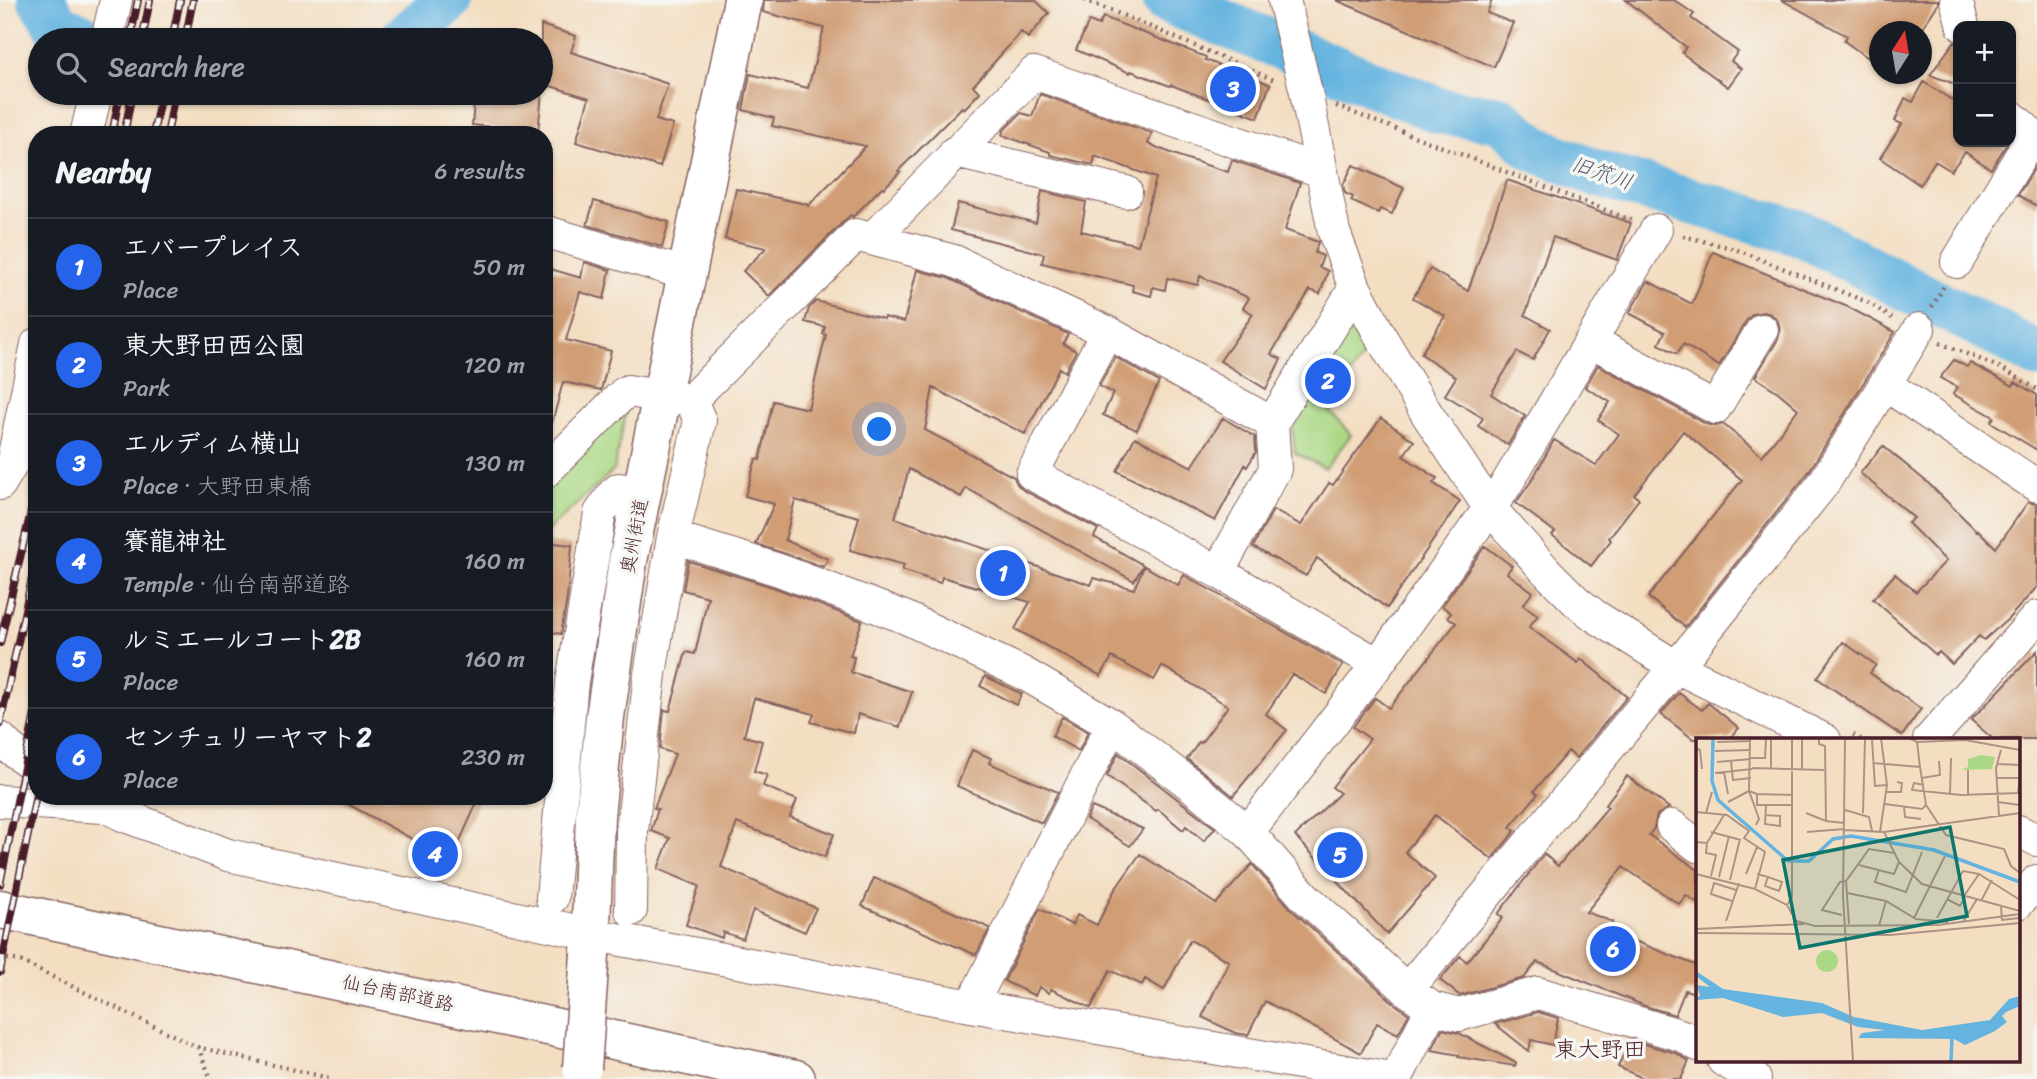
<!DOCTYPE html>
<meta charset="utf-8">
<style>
:root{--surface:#171b24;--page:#242831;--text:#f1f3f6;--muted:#9ea1a6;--line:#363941;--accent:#2563eb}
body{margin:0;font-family:Sriracha,"Klee One",sans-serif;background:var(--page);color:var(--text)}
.controls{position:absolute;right:21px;top:21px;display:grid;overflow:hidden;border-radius:14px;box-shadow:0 2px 5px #0004}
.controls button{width:63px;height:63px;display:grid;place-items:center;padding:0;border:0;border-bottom:2px solid var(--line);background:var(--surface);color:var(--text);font:35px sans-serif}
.compass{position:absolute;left:1869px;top:21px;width:63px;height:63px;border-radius:50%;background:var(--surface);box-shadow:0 2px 5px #0004;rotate:11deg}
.you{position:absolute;left:880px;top:430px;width:24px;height:24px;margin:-18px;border:5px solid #fff;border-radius:50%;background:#1a73e8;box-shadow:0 0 0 10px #1a73e833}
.badge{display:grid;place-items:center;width:46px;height:46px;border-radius:50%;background:var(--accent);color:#fff;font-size:23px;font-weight:700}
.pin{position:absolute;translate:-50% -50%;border:4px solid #fff;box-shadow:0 2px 7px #0006}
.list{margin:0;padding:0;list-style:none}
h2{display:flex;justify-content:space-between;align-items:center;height:91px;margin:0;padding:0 28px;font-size:30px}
h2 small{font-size:23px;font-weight:400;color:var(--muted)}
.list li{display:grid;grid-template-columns:46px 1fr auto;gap:21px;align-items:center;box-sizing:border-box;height:98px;padding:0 28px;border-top:2px solid var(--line)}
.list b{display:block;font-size:26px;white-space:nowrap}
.list p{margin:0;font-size:23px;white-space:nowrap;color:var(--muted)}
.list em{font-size:23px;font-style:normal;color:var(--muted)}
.icon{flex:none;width:38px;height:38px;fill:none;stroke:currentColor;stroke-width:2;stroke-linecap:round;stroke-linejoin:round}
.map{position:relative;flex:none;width:2037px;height:1079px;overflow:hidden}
.search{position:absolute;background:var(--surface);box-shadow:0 2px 5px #0004;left:28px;top:28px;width:525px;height:77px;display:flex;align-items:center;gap:18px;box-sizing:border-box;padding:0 24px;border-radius:38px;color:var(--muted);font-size:26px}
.panel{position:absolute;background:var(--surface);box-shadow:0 2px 5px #0004;left:28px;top:126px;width:525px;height:679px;border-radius:28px}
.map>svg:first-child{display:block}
</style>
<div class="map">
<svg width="2037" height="1079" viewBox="0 0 2037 1079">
<rect width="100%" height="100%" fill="#f6f6f2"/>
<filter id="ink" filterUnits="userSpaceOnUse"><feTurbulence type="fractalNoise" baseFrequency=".0143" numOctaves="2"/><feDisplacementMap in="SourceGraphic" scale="14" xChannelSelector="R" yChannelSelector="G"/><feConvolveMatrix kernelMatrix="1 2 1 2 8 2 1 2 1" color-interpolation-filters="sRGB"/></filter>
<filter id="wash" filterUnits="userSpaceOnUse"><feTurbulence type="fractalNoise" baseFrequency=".00686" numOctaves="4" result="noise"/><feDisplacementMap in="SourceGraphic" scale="28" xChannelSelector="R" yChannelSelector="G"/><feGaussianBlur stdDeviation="1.57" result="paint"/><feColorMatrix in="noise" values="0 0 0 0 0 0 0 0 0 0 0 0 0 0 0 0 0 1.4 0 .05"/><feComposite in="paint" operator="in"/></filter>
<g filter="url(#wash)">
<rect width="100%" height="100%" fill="#f3dec2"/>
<path fill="#abd885" stroke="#7a7c58" stroke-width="2" d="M1354 333 1364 355 1327 408 1351 435 1325 468 1295 453 1291 411 1338 336Z
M627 407 614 470 544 534V484Z"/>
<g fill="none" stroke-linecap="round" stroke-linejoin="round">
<path stroke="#65b4e0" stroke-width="47" d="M41 0 58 26 89 40
M1166 0 1440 111 1500 119 1534 148 1598 174 1803 234 1906 288 1999 334 2037 355
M402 40 449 0"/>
</g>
<g id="blocks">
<path fill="#d09d75" d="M764 0H1035L1049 13 1028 38 1021 32 973 86 980 92 964 109 962 107 898 171 900 172 884 188 882 187 853 217 851 215 843 222 769 296 743 271 766 248 725 239 736 189 806 204 808 206 866 146 772 126 774 118 743 110 750 74 808 88 824 28 763 12Z
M1336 0H1492L1487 13 1513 23 1494 67Z
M1626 0H1674L1694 14 1691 18 1738 52 1731 61 1741 69 1728 87 1682 53 1686 47Z
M1782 0H1938V4L1920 32H1880V66L1844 41 1847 36Z
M1103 17 1206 57 1205 60 1270 84 1258 118 1171 85 1170 86 1131 71 1130 73 1076 50 1089 21 1099 25Z
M541 25 576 36 571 52 668 84 656 120 673 125 660 167 576 142 589 98 541 83Z
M1954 42 1958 44V85L1930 75Z
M1924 82 1958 104V142H2008L1991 169 1965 152 1951 171 1935 161 1920 185 1880 158 1902 124 1895 121 1905 98 1913 102Z
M475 93H542L538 132 472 125Z
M1040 94 1152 133 1148 144 1184 158 1228 172 1232 160 1300 183 1285 230 1318 242 1315 253 1323 256 1319 267 1328 271 1320 294 1310 290 1271 354 1281 359 1266 389 1220 361 1253 314 1243 308 1249 298 1200 276 1198 285 1167 278 1165 290 1153 287 1151 296 1132 291 1133 285 1042 263 1044 254 951 230 958 203 1036 223 1042 191 1086 202 1081 231 1138 245 1156 178 1095 156 1093 165 1050 155V152L1002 135 1003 131 1021 113 1032 116Z
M2037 164V206L2018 195Z
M1353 165 1404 188 1392 214 1380 209 1378 213 1351 201 1353 197 1345 193 1343 185Z
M1507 180 1631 223 1617 260 1553 237 1525 315 1550 329 1533 360 1517 352 1491 394 1525 416 1508 445 1478 426 1483 418 1445 395 1456 377 1421 354 1445 316 1413 298 1430 269 1468 291Z
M594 201 669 222 662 247 587 225Z
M1713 252 1848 307 1895 332 1808 473 1685 627 1648 597 1742 480 1683 431 1634 495 1639 499 1609 538 1611 540 1591 566 1552 535 1555 532 1516 503 1532 480 1554 440 1596 465 1619 434 1598 420 1610 402 1585 387 1598 365 1706 424 1715 426 1723 424 1762 456 1798 409 1778 392 1755 377 1778 339 1780 330 1778 321 1771 314 1763 312 1753 314 1746 321 1719 366 1683 344 1677 354 1659 344 1665 332 1629 313 1648 281 1692 304Z
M584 262 610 270 604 299 580 292 566 340 611 351 601 390 563 382 551 427 544 426V267L581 278Z
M917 270 948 278 1068 334 1063 344 1076 351 1065 372 1059 368 1025 434 933 388 925 430 1014 477 1017 484 1023 490 1098 529 1094 537 1143 565 1134 581 966 488 961 497 909 469 895 518 1091 585 1094 578 1134 589 1144 566 1178 585 1184 575 1343 665 1326 694 1292 674 1266 714 1287 730 1233 796 1187 759 1199 742 1201 743 1228 706 1162 666 1154 680 1112 657 1101 676 1015 629 1030 602 942 577 940 583 902 570 904 565 850 550 859 517 795 500 785 540 828 559 824 567 756 544 774 504 745 496 756 459 760 460 773 401 808 409 826 335 823 334 825 327 805 322 809 308 816 301 884 319V317L904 322Z
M1115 357 1159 382 1137 430 1103 415 1113 393 1099 386Z
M1954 360 1967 367 1970 363 2013 386 2015 382 2037 395V450L1991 422 1994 417 1953 394 1957 387 1940 378Z
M1223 418 1255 437 1256 452 1247 467 1245 465 1215 521 1117 471 1135 437 1192 467Z
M1381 418 1414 441 1403 456 1437 478 1433 483 1460 501 1387 608 1317 558 1306 576 1253 547 1273 510 1301 525 1329 483 1333 485Z
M1883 446 1928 483 1977 531 1978 530 1996 548 2028 502 2037 504V587L2008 619 1984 640 1979 636 1952 664 1939 652 1936 655 1873 599 1895 574 1916 592 1946 561 1908 523 1914 518 1860 473Z
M544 542 572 545 567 598 561 634 544 631Z
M1485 546 1512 566 1507 573 1533 592 1523 605 1538 615 1529 627 1578 663 1581 659 1627 697 1576 758 1568 751 1534 791 1538 794 1510 827 1515 831 1492 859 1435 815 1405 852 1435 878 1387 934 1295 836 1340 793 1332 787 1370 739 1353 727 1375 698 1389 708 1456 623 1448 617 1451 613 1442 606Z
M688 561 773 587 862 621 850 656 854 657 851 672 912 692 900 727 858 714 854 733 811 722 814 714 754 698 744 736 762 741 754 771 767 775 763 786 797 800 790 817 834 834 825 857 737 823 721 867 816 908 805 932 753 910 743 939 723 932 722 938 686 925 699 886 658 869 670 838 651 831 658 809 654 808 675 754 660 749 664 710 670 711 686 652 695 654 708 597 683 590Z
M1843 642 1876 665 1870 673 1921 709 1902 736 1817 678Z
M2037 651V739H1993L1971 720Z
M985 676 1022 694 1016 705 980 686Z
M1679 693 1702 710 1708 703 1739 728 1729 739H1693L1661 714Z
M1062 717 1088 732 1079 751 1052 736Z
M972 750 991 758 989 763 1058 792 1042 823 957 786Z
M1118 753 1215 828 1204 841 1186 826 1183 830 1158 809 1156 811 1107 776Z
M1627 776 1669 808 1657 815 1654 828 1649 835 1698 870V903L1686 895 1679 904 1623 867 1586 912 1613 922 1609 931 1698 966V994L1685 990 1675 1015 1645 1006 1537 962 1524 978 1460 996 1440 980 1460 956 1467 962 1503 918 1498 914 1544 854 1558 866 1608 807 1605 805Z
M333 796H480L450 863 414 847 416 841Z
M1092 807 1143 829 1130 846 1086 819Z
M1140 854 1216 904 1252 864 1292 910 1395 1004 1409 1014 1398 1034 1377 1023 1361 1053 1265 1001 1248 1035 1235 1033 1202 1017 1229 961 1190 940 1164 990 1145 979 1142 985 1110 970 1091 1008 1051 989 1049 993 1039 987 1035 996 1004 981 1040 909 1072 925 1077 915 1097 925 1114 891Z
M874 878 990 928 976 955 862 906Z
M1538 1012 1558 1018 1553 1045 1531 1040 1529 1051 1495 1024Z
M1442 1029 1459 1033 1516 1063 1515 1066 1458 1057 1459 1055 1432 1050Z
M1630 1040 1676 1053 1689 1061 1681 1079H1645L1618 1067Z"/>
</g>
</g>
<g filter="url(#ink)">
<use href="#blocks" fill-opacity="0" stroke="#856260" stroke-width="2"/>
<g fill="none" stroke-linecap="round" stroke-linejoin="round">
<defs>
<path id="minor" d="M1284 0 1306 92 1334 232 1355 288 1382 339 1427 414 1489 507 1546 571 1577 602 1595 616 1676 667 1825 740
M1956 0 1963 26
M107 40 116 0
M2011 116 2037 139
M86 135 96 93
M955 152 1126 192
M544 231 686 274
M872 239 1034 73 1321 171
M1957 262 2032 137
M1107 332 1032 474 1218 572 1378 664 1506 485 1656 230
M1591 341 1715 408 1762 330
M1886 385 2037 486
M544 473 623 394 628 391 634 392 691 400 856 235 954 261 1107 332 1272 423 1355 288
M0 484 12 464 37 344
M673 537 779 570 904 617 1023 673 1112 725 1191 785 1248 832 1304 896 1407 990 1432 1008 1459 1015 1538 993 1683 1036 1698 1045
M1218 572 1275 469 1272 423
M0 738 10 748 37 768
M1929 740 2037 617
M83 796 123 815 228 855 590 934 971 1006 1392 1079
M0 801 104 807
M1672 826 1698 846
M2018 831 2037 840
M1248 832 1378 664
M552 898 572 682 600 513 614 493 619 489 642 492
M2018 903 2037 881
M631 910 632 831 650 674 673 537 700 421 691 400
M1407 990 1687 654 1823 484 1919 329
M971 1006 1112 725
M1723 1060 1755 1079
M1396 1079 1432 1008"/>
<path id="major" d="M590 954 595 816 605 717 628 561 743 0"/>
<path id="highway" d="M0 909 796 1079"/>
</defs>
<use href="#minor" stroke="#856260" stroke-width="34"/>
<use href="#major" stroke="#856260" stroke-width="41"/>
<use href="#highway" stroke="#856260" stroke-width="41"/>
<path stroke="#856260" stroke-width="4.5" stroke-dasharray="2 5" stroke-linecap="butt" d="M1084 0 1130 18 1274 80
M1336 106 1631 220
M1683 236 1735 249 1867 302 1892 318
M1932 307 1945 284
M1940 343 2001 368 2037 389
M1853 735 1862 740
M0 958 20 961 197 1047 333 1079
M198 1047 211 1079"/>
<use href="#minor" stroke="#fff" stroke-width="32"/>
<use href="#major" stroke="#fff" stroke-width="38"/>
<use href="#highway" stroke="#fff" stroke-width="38"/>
<defs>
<path id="rail" d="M130 40 138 0
M142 40 150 0
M172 40 180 0
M185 40 193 0
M112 135 120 93
M124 135 132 93
M153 135 161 93
M167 135 175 93
M0 643 37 486
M0 724 37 555
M0 884 37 704
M0 972 37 790"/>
</defs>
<use href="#rail" stroke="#4a1f2b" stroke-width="8"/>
<use href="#rail" stroke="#f6f6f2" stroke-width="5" stroke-dasharray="16" stroke-linecap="butt"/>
<defs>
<path id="major-bridge" d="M582 1068 590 954"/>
</defs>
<use href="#major-bridge" stroke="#856260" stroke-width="41" stroke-linecap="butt"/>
<use href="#major-bridge" stroke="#fff" stroke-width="38"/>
</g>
</g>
<g text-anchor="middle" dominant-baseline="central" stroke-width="7" stroke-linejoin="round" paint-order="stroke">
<g font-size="19" fill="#4a1f2b" stroke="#f6f6f2">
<text transform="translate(634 536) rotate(-79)">奥州街道</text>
<text transform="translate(398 993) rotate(12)">仙台南部道路</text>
</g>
<g font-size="21" font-style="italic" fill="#53536a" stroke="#f6f6f2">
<text transform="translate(1602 173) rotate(19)">旧笊川</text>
</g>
<g font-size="23" fill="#4a1f2b" stroke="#f6f6f2">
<text x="1600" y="1049">東大野田</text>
</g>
</g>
<g transform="translate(1696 738)">
<rect width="324" height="324" fill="#f3dec2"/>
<path d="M285 17 299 19 296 31 265 32 272 29V21ZM120 223a11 11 0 1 1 22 0a11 11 0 1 1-22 0Z" fill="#abd885"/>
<path d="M0 233 27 251 126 265 158 279 226 292 294 282 313 261 324 258V268L310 274 306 278 311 284 299 293 269 307 258 301 162 300 166 295 189 292 162 289 126 275 87 279 27 260 0 262 4 257 0 247 14 249 0 238Z" fill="#65b4e0"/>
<path fill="none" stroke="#65b4e0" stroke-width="3.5" d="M17 0 16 43 22 62 92 123H113L137 101 155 98 238 112 324 144M255 323 256 300"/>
<path fill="none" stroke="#af9286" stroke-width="2" d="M54 0 53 53 61 56V67H96M123 0V6L129 8 130 83 148 85M149 0 147 158 157 323M213 0 221 4 224 29M176 2 179 48 191 47M21 4 55 3M221 4 269 2 324 12M0 10 4 12 6 31M19 13 55 12M55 20H69L70 0M35 23 37 42 55 40M21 24 55 21M177 25 224 29 230 67 250 97 308 111 315 128 324 135M302 26 324 27M56 30 128 32M75 30V0M106 31V0M272 32V57M28 34 32 56M19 35 56 31M226 40 244 37 243 23M300 40H323M228 47 218 45 216 52 265 57 322 55 324 36M191 54H205L206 45 201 44M61 56 96 57M254 56 255 20M32 64 53 53 63 81 60 87M302 64 324 67M189 66 226 71 230 67M208 69 209 79 225 81M149 72 173 79 176 93M0 74 31 77 53 93 48 100 69 114 59 151M10 75 16 54M110 75 130 83M167 75 169 2M69 77 84 78V88L69 86 70 67M303 78 300 30 305 12M148 92 188 94 324 75M15 94 45 102M111 94 148 91M184 94 191 47 185 0M188 94 203 124 226 146 324 173M0 104 11 105 28 77M11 105 10 115 20 117 15 138M163 127 198 136 203 124M183 131 179 144 210 154 226 114M0 136 59 151 91 167 100 183 119 188 242 187 324 176M50 136 61 109M61 136 72 139 86 144 83 153 69 148 72 139M283 136 324 162M23 139 33 98M34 142 44 101M150 143 153 186M151 155 190 163 220 181 252 184M251 161 264 168 269 159M36 163 15 156 18 145 40 152M285 163 296 142M91 167 96 159V0M305 168 306 182 324 180M146 177 126 172 144 144 150 143 173 111 198 115M218 180 249 118M241 180 267 133 283 136 268 158M30 183 43 145M267 184 281 161M183 188 190 163M0 191 108 186M0 195 194 197 324 185"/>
<path fill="#0f766e" fill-opacity="0.15" stroke="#0f766e" stroke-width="3.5" d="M254 89 271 178 104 210 87 122Z"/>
<rect width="324" height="324" fill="none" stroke="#4a1f2b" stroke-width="3.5"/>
</g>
</svg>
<div class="controls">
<button>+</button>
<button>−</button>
</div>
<svg class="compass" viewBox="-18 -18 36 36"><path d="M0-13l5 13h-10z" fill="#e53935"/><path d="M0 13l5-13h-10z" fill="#9ea1a6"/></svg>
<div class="you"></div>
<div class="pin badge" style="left:1003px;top:573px">1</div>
<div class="pin badge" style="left:1328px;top:381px">2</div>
<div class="pin badge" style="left:1233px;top:89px">3</div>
<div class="pin badge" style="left:435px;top:854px">4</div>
<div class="pin badge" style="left:1340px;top:855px">5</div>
<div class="pin badge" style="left:1613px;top:949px">6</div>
<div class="search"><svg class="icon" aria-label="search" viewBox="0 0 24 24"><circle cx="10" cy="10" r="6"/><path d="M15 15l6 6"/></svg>Search here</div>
<section class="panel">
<h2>Nearby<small>6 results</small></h2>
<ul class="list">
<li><span class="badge">1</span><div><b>エバープレイス</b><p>Place</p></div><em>50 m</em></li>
<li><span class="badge">2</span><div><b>東大野田西公園</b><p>Park</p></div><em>120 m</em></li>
<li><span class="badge">3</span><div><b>エルディム横山</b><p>Place · 大野田東橋</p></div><em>130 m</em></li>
<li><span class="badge">4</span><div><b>賽龍神社</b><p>Temple · 仙台南部道路</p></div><em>160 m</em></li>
<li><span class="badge">5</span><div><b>ルミエールコート2B</b><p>Place</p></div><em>160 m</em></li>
<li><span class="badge">6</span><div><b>センチュリーヤマト2</b><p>Place</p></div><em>230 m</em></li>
</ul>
</section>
</div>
